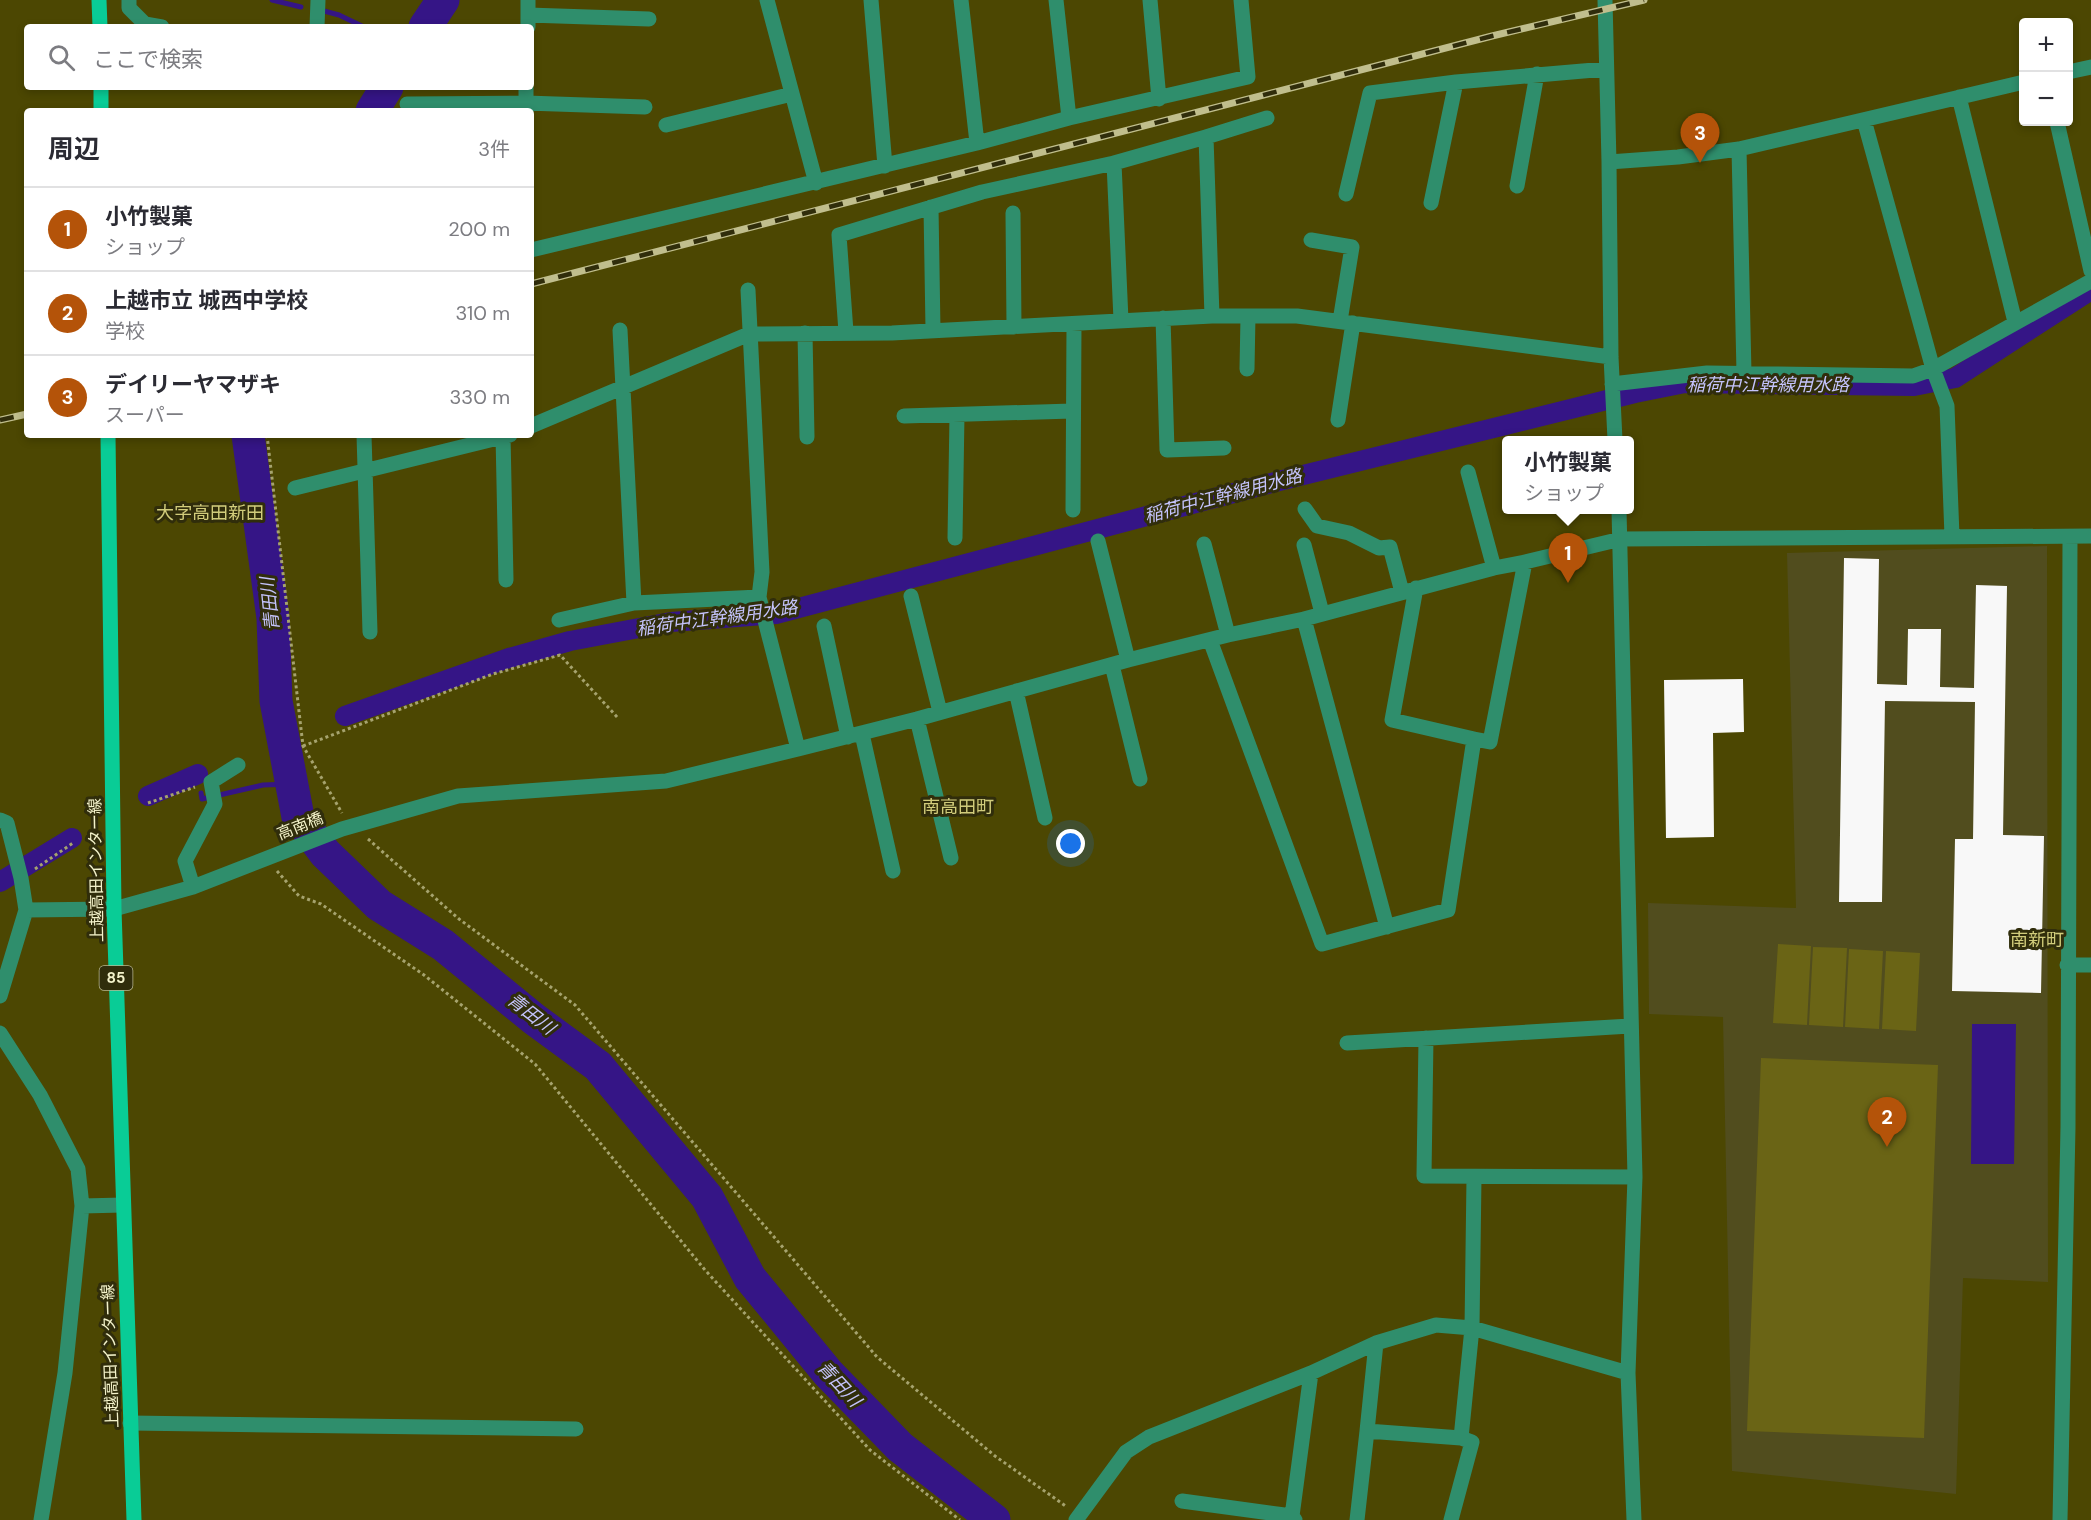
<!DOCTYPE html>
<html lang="ja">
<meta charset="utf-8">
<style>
:root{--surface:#fff;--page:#f2f2f3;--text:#2b2b33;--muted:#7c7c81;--line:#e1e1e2;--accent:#b45309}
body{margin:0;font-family:"DM Sans","Noto Sans JP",sans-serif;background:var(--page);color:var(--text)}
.controls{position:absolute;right:18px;top:18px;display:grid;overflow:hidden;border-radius:6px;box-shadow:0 3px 9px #0003}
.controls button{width:54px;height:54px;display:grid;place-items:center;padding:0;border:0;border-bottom:2px solid var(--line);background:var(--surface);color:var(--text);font:30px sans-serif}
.you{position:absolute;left:1071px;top:844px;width:21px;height:21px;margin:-15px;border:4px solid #fff;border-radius:50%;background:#1a73e8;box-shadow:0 0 0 9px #1a73e833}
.badge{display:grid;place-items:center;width:39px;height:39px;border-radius:50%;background:var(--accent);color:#fff;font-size:20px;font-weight:700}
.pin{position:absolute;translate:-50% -50px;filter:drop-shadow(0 2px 3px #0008)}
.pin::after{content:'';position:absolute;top:32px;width:21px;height:18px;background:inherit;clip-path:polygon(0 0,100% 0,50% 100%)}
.popup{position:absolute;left:1502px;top:436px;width:132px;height:78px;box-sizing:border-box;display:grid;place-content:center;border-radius:6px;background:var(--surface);filter:drop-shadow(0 2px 4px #0005);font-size:20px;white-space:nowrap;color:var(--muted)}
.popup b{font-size:22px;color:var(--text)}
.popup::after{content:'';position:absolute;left:50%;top:100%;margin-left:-12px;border:12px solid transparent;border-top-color:var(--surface)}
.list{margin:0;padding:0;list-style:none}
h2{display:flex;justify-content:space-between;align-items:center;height:78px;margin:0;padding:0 24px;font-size:26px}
h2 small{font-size:20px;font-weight:400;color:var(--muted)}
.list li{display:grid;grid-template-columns:39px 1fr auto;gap:18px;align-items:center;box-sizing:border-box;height:84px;padding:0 24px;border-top:2px solid var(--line)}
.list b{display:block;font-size:22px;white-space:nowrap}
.list p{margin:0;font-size:20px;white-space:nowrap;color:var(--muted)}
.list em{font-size:20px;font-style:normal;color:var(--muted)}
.icon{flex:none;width:33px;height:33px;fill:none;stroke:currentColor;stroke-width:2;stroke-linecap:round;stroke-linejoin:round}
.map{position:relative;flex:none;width:2091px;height:1520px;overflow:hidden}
.search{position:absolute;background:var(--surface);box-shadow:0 3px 9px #0003;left:24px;top:24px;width:510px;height:66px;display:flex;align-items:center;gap:15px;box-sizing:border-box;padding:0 21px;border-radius:6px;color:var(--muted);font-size:22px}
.panel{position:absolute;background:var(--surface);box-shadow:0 3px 9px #0003;left:24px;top:108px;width:510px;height:330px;border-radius:6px}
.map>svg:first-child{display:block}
</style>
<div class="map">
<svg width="2091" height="1520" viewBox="0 0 2091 1520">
<rect width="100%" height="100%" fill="#4c4702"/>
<path fill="#514d1e" d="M2047 546 2048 1282 1963 1278 1956 1494 1732 1471 1723 1017 1649 1014 1648 903 1796 908 1787 553Z"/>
<path fill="#6a6415" d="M1778 944 1811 946 1807 1025 1773 1023Z
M1813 947 1847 948 1843 1027 1809 1025Z
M1849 949 1883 951 1879 1029 1845 1027Z
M1886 951 1920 953 1916 1031 1882 1029Z
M1761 1058 1938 1065 1924 1438 1747 1431Z"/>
<path fill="#351586" d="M1972 1024H2016L2014 1164H1971Z"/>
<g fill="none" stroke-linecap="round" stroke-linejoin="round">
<path stroke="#351586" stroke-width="5" d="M272 0 301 7
M324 11 339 15 364 27
M198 774 199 780
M201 793 202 799 263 785 292 784"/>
<path stroke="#351586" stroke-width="20" d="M345 716 509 658 570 641 671 622 776 614 1279 481 1635 393 1685 383 1914 386 1955 378 2091 290
M148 796 198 774
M0 882 72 838"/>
<path stroke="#351586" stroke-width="33" d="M425 27 443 0
M372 111 387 87
M248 435 273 618 276 701 298 817 325 853 379 905 443 945 534 1019 598 1066 707 1197 750 1278 828 1373 900 1447 994 1520"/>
</g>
<path fill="#f8f8f8" d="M1844 558 1879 559 1877 684 1907 685 1908 629H1941L1940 687 1974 688 1976 585 2007 586 2003 835 2044 836 2041 993 1952 991 1955 839H1973L1975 702 1885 701 1882 902H1839Z
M1743 679 1744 732 1713 733 1714 837 1666 838 1664 680Z"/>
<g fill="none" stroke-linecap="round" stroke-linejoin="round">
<path stroke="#a6a36e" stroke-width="3" stroke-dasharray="3 3" stroke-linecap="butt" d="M267 435 303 746 342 813
M303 746 493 674 560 655 618 718
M148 803 195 787
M368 839 459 919 575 1005 877 1357 995 1456 1067 1507
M35 869 73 843
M277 871 299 896 321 904 424 975 535 1064 705 1270 870 1450 960 1520"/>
<path stroke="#2f8e6c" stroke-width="15" d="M129 0V8L145 24 162 27
M767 0 816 183
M871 0 885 166
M961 0 977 143
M1056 0 1069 118
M1150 0 1159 99
M1605 0 1609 162 1611 357 1615 440
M528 15 649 19
M317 27 318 0
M528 27V0
M2068 72 2091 67
M1959 97 2015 322
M407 104 526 103 645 107
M526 111V87
M1864 120 1933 369 1947 406 1952 536
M2057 122 2091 271
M666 125 792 94
M1739 149 1744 373
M1609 162 1678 157 1739 149 2024 82
M1517 186 1537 74
M1346 194 1370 93 1456 82 1606 69
M1431 203 1456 82
M931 207 933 330
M1013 213 1014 327
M1311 240 1352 247 1340 321
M531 250 977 143 1069 118 1248 77 1241 0
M1212 316 1206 137 1267 118
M1163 318 1167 450 1224 448
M1121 320 1114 163 1206 137
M620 330 634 603 759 597 762 572 748 290
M846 332 839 235 982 192 1114 163
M805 333 807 437
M1247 369 1248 316
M1612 384 1707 373 1913 376 1933 369 2091 281
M904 416 1072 411
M1338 420 1353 323
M531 426 749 334 892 333 1212 316H1297L1611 357
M364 435 370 632
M503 435 506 580
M1468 472 1494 568
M295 488 510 435
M1305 509 1317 526 1349 533 1379 548 1390 547 1402 592
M1073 510 1074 324
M1619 510 1635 1177 1628 1373 1634 1520
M955 538 957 415
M1098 541 1128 660
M1204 544 1228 635
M1304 545 1322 613
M911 596 940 712
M759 597 798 749 917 719 1128 660 1228 635 1304 619 1494 568 1525 562 1621 539 2091 536
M1304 619 1387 927
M559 620 634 603
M824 626 848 737
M1210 640 1322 944 1448 910 1474 739 1392 720 1416 588
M1112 665 1140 779
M1016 691 1045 818
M917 719 951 858
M862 734 893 871
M1474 739 1490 742 1525 562
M0 820 7 823 21 878 26 910 0 996
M193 887 185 861 215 804 211 782 238 765
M26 910 114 909 193 887 342 829 458 796 666 781 798 749
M2067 965H2091
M0 1033 40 1095 78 1169 82 1206 65 1373 41 1520
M1426 1038 1424 1176 1635 1177
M1347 1043 1630 1026
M82 1206 123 1205
M1376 1343 1367 1431 1461 1438 1472 1328 1474 1177
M130 1423 576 1429
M1182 1501 1292 1516
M1076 1520 1126 1452 1149 1437 1311 1373 1376 1343 1436 1325 1472 1328 1628 1373
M1295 1520 1292 1516 1311 1373
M1357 1520 1367 1431
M1451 1520 1472 1442 1461 1438
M2060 1520 2068 1127 2070 537"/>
<path stroke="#09cc96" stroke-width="15" d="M99 0 100 27
M101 87V111
M108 435 114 909 134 1520"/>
<defs>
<path id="rail" d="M531 284 1492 36 1644 0
M0 420 27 414"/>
</defs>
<use href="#rail" stroke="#c0be8d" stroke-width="7"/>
<use href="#rail" stroke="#302d0b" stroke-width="4.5" stroke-dasharray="14" stroke-linecap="butt"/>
</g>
<g text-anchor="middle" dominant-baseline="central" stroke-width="6" stroke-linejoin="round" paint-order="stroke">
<rect fill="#302d0b" stroke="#b8b791" stroke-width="1.5" x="99.5" y="966" width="33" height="24" rx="4.5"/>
<g font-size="15" font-weight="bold" fill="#f3f2ca">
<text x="116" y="978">85</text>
</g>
<g font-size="16" fill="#f3f2ca" stroke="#302d0b">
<text transform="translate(300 826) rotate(-22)">高南橋</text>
<text transform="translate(96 870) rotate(-91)">上越高田インター線</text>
<text transform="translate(110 1356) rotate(-92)">上越高田インター線</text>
</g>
<g font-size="18" font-style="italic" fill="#c4c3fc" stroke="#302d0b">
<text x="1768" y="385">稲荷中江幹線用水路</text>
<text transform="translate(1223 496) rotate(-15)">稲荷中江幹線用水路</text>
<text transform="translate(270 604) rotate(-96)">青田川</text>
<text transform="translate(717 618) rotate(-8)">稲荷中江幹線用水路</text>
<text transform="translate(531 1014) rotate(38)">青田川</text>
<text transform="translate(839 1384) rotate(47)">青田川</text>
</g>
<g font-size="18" fill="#d1cc7b" stroke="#302d0b">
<text x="210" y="513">大字高田新田</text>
<text x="958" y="807">南高田町</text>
<text x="2037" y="940">南新町</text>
</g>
</g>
</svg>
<div class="controls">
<button>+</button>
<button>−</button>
</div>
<div class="you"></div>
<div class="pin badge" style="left:1568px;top:583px">1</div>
<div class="popup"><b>小竹製菓</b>ショップ</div>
<div class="pin badge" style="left:1887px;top:1147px">2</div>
<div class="pin badge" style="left:1700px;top:163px">3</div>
<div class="search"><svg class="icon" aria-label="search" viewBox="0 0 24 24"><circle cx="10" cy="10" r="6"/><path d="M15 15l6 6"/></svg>ここで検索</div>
<section class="panel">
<h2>周辺<small>3件</small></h2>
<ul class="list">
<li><span class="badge">1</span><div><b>小竹製菓</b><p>ショップ</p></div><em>200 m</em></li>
<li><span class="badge">2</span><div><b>上越市立 城西中学校</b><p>学校</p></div><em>310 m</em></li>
<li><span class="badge">3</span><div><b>デイリーヤマザキ</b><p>スーパー</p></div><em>330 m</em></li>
</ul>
</section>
</div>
